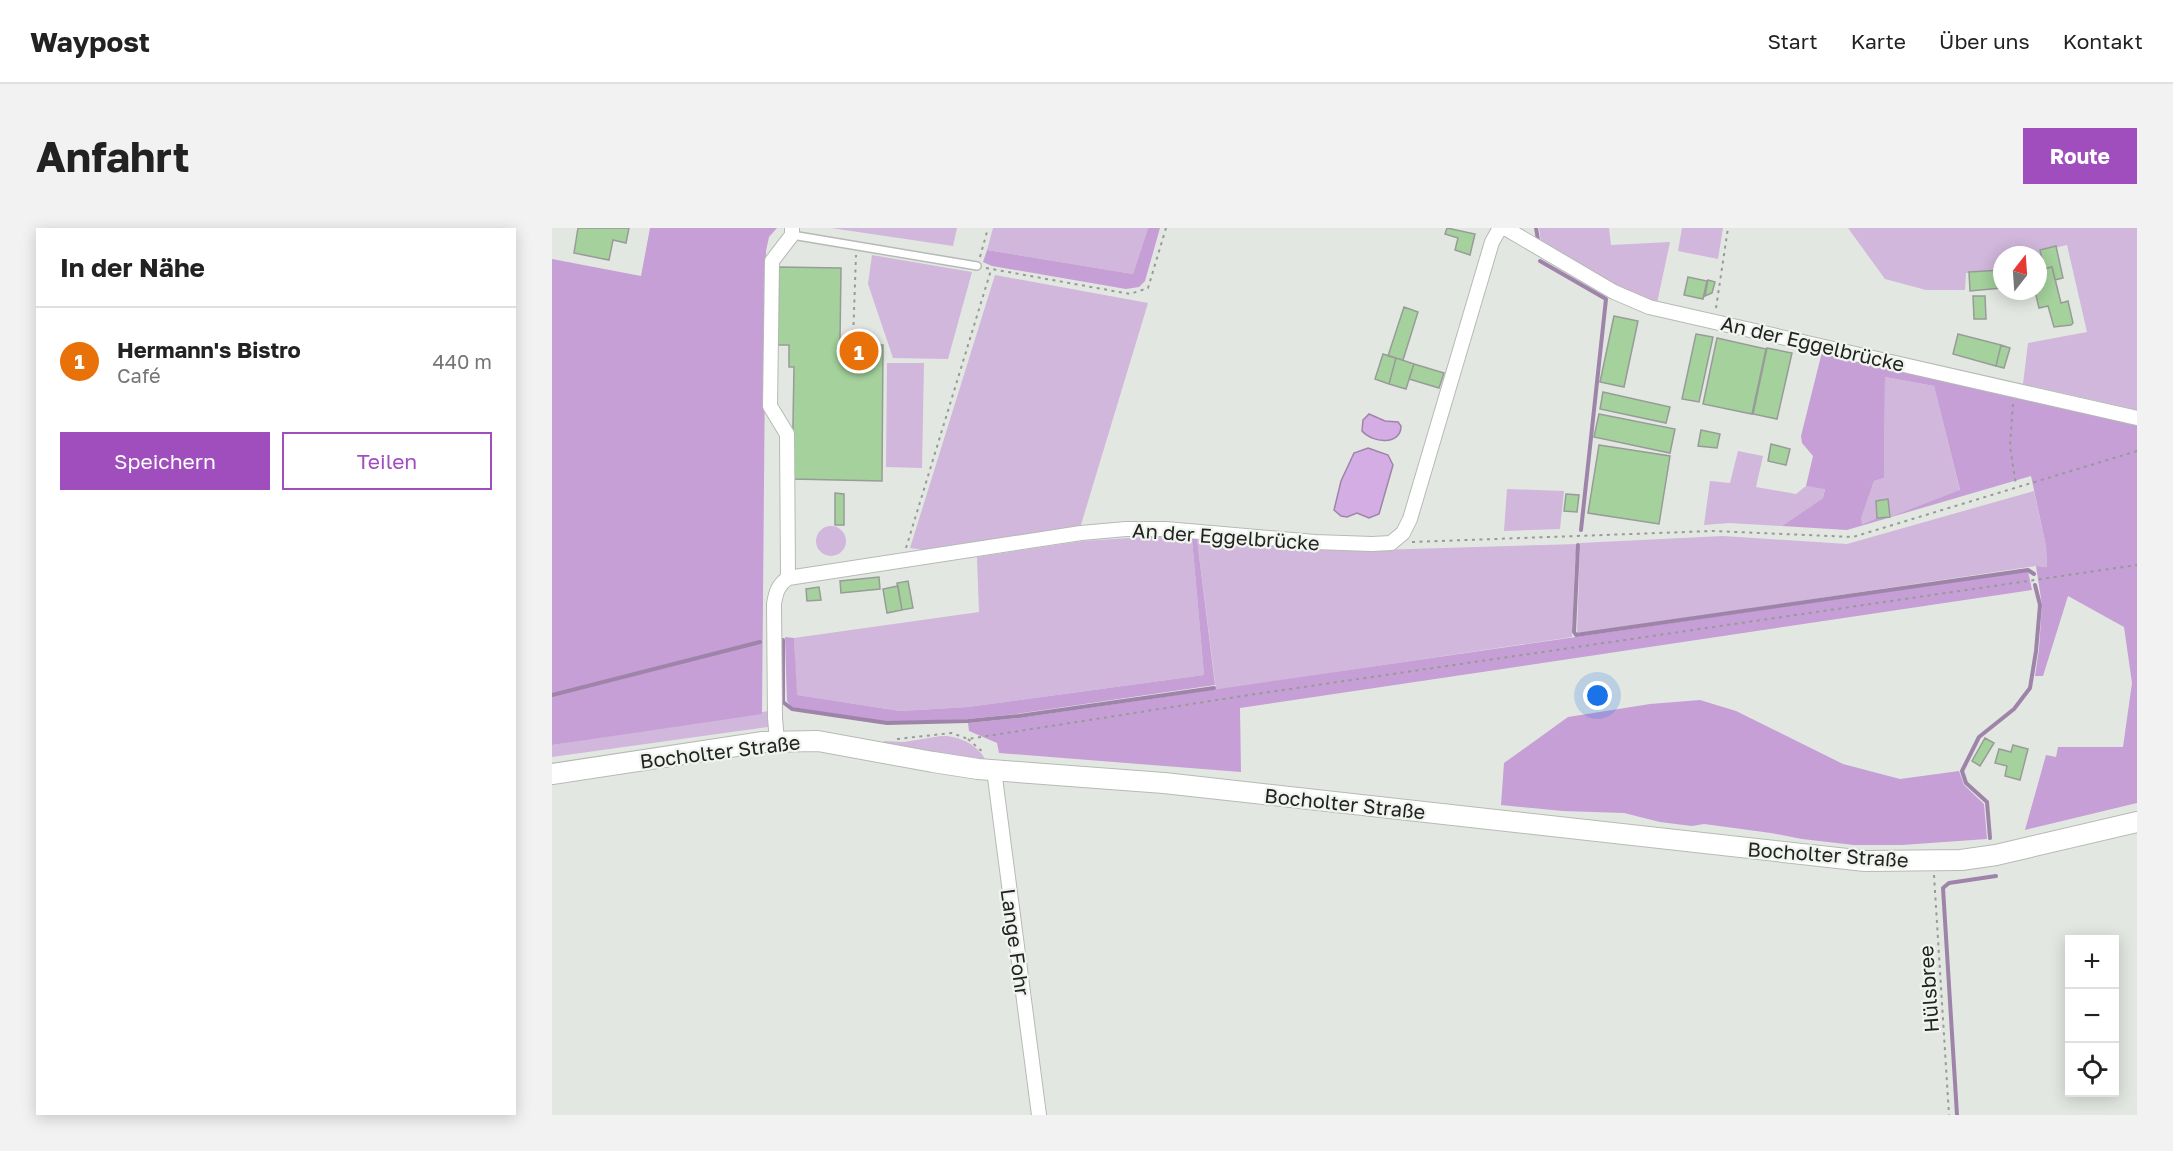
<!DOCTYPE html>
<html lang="de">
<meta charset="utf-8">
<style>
:root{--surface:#fff;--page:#f2f2f2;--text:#222;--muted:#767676;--line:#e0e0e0;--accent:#a04ebe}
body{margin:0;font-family:"Golos Text",sans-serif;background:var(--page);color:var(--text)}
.controls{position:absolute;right:18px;bottom:18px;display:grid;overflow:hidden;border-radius:0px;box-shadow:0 3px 15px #0003}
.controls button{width:54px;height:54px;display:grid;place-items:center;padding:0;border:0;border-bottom:2px solid var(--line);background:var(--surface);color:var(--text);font:30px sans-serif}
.compass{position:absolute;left:1441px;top:18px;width:54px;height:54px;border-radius:50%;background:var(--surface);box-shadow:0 3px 15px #0003;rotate:17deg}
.you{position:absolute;left:1046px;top:468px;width:21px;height:21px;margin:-15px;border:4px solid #fff;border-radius:50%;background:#1a73e8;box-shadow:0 0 0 9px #1a73e833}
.badge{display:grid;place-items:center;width:39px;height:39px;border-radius:50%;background:var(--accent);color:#fff;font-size:20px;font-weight:700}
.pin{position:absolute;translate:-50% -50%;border:3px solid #fff;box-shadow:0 2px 6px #0006}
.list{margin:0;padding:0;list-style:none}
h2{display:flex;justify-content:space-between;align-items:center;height:78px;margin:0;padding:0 24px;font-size:26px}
h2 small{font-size:20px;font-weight:400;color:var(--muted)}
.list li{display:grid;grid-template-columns:39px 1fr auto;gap:18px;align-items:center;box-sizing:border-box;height:108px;padding:0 24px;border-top:2px solid var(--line)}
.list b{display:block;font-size:22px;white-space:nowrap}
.list p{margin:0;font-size:20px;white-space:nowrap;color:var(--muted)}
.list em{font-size:20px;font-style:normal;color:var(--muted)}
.actions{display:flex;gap:12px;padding:18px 24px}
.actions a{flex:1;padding:14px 0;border:2px solid var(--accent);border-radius:0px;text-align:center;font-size:21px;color:var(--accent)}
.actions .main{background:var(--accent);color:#fff}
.icon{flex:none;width:33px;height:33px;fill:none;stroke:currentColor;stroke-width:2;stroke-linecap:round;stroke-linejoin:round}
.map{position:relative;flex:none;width:1585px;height:887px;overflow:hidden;border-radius:0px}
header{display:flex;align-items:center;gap:36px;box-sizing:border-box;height:84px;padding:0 30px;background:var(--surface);border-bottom:2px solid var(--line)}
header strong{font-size:28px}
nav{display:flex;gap:33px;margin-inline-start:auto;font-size:21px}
.intro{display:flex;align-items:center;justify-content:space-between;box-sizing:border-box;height:144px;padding:0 36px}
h1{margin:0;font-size:42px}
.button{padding:15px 27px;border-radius:0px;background:var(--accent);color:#fff;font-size:21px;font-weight:700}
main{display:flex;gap:36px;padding:0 36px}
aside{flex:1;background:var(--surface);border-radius:0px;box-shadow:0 3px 15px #0003}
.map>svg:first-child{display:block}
</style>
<header>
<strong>Waypost</strong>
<nav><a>Start</a><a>Karte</a><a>Über uns</a><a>Kontakt</a></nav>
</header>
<div class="intro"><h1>Anfahrt</h1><a class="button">Route</a></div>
<main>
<aside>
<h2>In der Nähe<small></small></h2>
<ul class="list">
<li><span class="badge" style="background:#e8710a">1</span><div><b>Hermann's Bistro</b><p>Café</p></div><em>440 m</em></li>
</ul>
<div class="actions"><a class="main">Speichern</a><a>Teilen</a></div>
</aside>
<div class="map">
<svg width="1585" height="887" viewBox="0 0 1585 887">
<rect width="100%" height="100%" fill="#e3e7e2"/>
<path fill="#d0b7db" d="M279 0H405L401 18Z
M441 0H596L581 46 435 22Z
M987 0H1057L1059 17 1118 14 1105 75 1069 61 989 15Z
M1130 0H1171L1166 31 1126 23Z
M1296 0H1585V182L1471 156 1476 115 1535 104 1515 17 1489 23 1491 35 1486 36V27H1450V42L1414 45 1413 62H1374L1333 51Z
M320 27 420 44 396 131 341 130 316 56Z
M443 47 596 75 528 300 380 323 358 320Z
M335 135H372L370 240 334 239Z
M1333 149 1382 158 1408 263 1338 289 1325 290 1309 296V291L1322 253 1332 250Z
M1186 223 1211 228 1204 259 1244 266 1254 258 1273 260 1271 270 1230 298 1177 295 1152 297 1158 253 1178 255Z
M955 261 1012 263 1008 301 952 303Z
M1482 263 1494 318 1495 339 1484 338 1025 406 1028 315 1171 308 1295 316Z
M264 313a15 15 0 1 1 30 0a15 15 0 1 1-30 0Z
M608 308 640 311 652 447 416 479 348 483 244 467 242 410 427 384 425 329 531 313Z
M645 311 793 323 1026 316 1023 332 1020 409 664 462Z
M217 483 216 499 0 529V517Z
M389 508C406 507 427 517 434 533L331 516 332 513 352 514Z"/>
<path fill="#c59fd5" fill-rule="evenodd" d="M98 0H225L217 9 214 23 210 486 0 517V31L89 48Z
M596 0H608L593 53 587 59 574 61 440 38 431 34 435 22 581 46Z
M1270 124 1585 196V575L1473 602 1494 527 1504 529 1506 519H1571L1580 455 1572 399 1516 368 1491 448H1483L1487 421 1490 377 1484 338 1495 339 1494 318 1479 248 1295 302 1230 298 1271 270 1273 261 1254 258 1261 228 1250 215 1249 208ZM1333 149 1382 158 1408 262 1338 289 1325 290 1310 296 1309 291 1322 253 1332 250Z
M640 311H645L663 457 464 486 416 491 334 494 239 479 235 473 233 409 242 410 245 467 348 483 416 479 652 447Z
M1476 343 1480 362 688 480 689 544 447 525 445 515 417 503 416 495 467 490Z
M1148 472 1184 483 1291 536 1348 551 1407 543 1412 557 1432 576 1435 611 1350 617H1302L1250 611 1219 605 1152 596 1140 598 1108 594 1072 585 1011 583 949 577 952 535 1016 489 1098 476Z"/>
<path fill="#d4ade4" stroke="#9f84aa" stroke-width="1.5" d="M817 186 833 193 846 194 849 198C849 218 820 215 810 203L811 192Z
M816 220 836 227 841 237 827 286 817 290 805 285 795 289 789 288 782 282 789 253 802 225Z"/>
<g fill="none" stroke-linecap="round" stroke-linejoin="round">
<path stroke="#9f84aa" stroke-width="4" d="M984 0 986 12
M988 33 1054 71 1029 302
M1026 317 1022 404 1024 407 1476 342 1482 346
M231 412V474L240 481 335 495 416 493 467 488 662 460
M0 467 208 414
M1438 610 1435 574 1414 555 1410 543 1427 509 1462 481 1478 460 1484 423 1488 377 1483 357
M1405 887 1391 660 1397 655 1444 648"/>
</g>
<path fill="#a4d19c" stroke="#989c98" stroke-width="1.5" d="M26 0H77L74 15 61 12 57 32 22 25Z
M895 0 923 6 918 27 903 22 906 10 893 6Z
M1504 18 1511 50 1503 52 1500 39 1492 41 1488 22Z
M227 39 289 40 288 111 319 117H331L330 253 240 251 242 139H237V117H226Z
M1500 39 1509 75 1516 73 1521 95 1519 97 1502 99 1496 78 1487 80 1483 63H1486V42Z
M1450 42V60L1418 63 1417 44Z
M1136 49 1155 53 1151 71 1132 67Z
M1156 52 1163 54 1160 65 1153 68Z
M1421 68H1433L1434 91H1422Z
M852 79 866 84 851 132 836 128Z
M1062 88 1086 93 1072 159 1048 154Z
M1144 106 1161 109 1147 174 1130 171Z
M1406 106 1449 117 1444 138 1401 126Z
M1165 110 1214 121 1200 186 1151 176Z
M1449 117 1458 120 1452 140 1444 138Z
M1215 120 1240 125 1225 191 1201 186Z
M831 126 844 130 837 156 823 151Z
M844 130 862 136 854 161 837 156Z
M862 136 892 145 887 160 857 151Z
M1051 164 1118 179 1114 195 1048 181Z
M1047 186 1123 201 1118 225 1042 209Z
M1149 202 1168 206 1165 220 1146 218Z
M1219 216 1238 221 1234 237 1216 233Z
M1047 217 1118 228 1107 296 1036 285Z
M283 265 292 266V297H283Z
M1014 266 1027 267 1025 284 1012 283Z
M1336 271 1338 289 1325 290 1324 273Z
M327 349 328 361 289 365 288 353Z
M356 353 361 380 350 382 345 355Z
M346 358 350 382 335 385 331 361Z
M267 359 269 372 255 373 254 361Z
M1433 510 1442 515 1428 538 1420 533Z
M1461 517 1476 521 1468 552 1453 548 1455 538 1443 535 1447 521 1459 524Z"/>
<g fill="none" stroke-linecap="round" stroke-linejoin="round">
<defs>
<path id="lane" d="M240 7 425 38"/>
<path id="street" d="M953 0 1062 64 1097 79 1585 190
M236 350 235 206 218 178 220 33 240 7V0
M225 513 223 490 222 376C224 364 226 357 236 350L529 305 574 301H614L763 314 820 316 839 315 851 305 858 291 940 14 948 0
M442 542 487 887"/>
<path id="secondary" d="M0 546 211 514 266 513 381 534 426 541 612 555 1313 633 1409 632 1444 627 1585 594"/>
</defs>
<use href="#lane" stroke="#b6bab5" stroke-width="10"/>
<use href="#street" stroke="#b6bab5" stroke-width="16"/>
<use href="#secondary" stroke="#b6bab5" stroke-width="22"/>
<path stroke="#979a96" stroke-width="2" stroke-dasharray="3 4.5" stroke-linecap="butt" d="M428 29 436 0
M434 40 578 66 596 60 614 0
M1164 80 1176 0
M301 112 304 27
M1461 176 1458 218 1464 257
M860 314 1161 303 1301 309 1585 223
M354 320 439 42
M345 511 400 505 416 511 697 467 1585 337
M416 511 432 525
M1382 647 1397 887"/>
<use href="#lane" stroke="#fff" stroke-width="7"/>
<use href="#street" stroke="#fff" stroke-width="14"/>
<use href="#secondary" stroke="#fff" stroke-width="20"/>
</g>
<g text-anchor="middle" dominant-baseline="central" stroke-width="4.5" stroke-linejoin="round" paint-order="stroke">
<g font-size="20" fill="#222321" stroke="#f0f4ef">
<text transform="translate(1261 115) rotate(13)">An der Eggelbrücke</text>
<text transform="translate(674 308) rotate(4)">An der Eggelbrücke</text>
<text transform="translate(168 523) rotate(-7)">Bocholter Straße</text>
<text transform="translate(793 575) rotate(6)">Bocholter Straße</text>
<text transform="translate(1276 626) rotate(4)">Bocholter Straße</text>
<text transform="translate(464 714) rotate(82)">Lange Fohr</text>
<text transform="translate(1376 761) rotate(-94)">Hülsbree</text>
</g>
</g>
</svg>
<div class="controls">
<button>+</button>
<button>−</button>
<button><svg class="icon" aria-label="locate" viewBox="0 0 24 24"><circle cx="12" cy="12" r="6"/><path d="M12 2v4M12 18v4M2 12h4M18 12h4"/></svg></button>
</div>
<svg class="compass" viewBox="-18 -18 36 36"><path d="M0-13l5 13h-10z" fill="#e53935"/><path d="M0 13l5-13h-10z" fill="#767676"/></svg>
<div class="you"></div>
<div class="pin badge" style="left:307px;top:123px;background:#e8710a">1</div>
</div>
</main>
